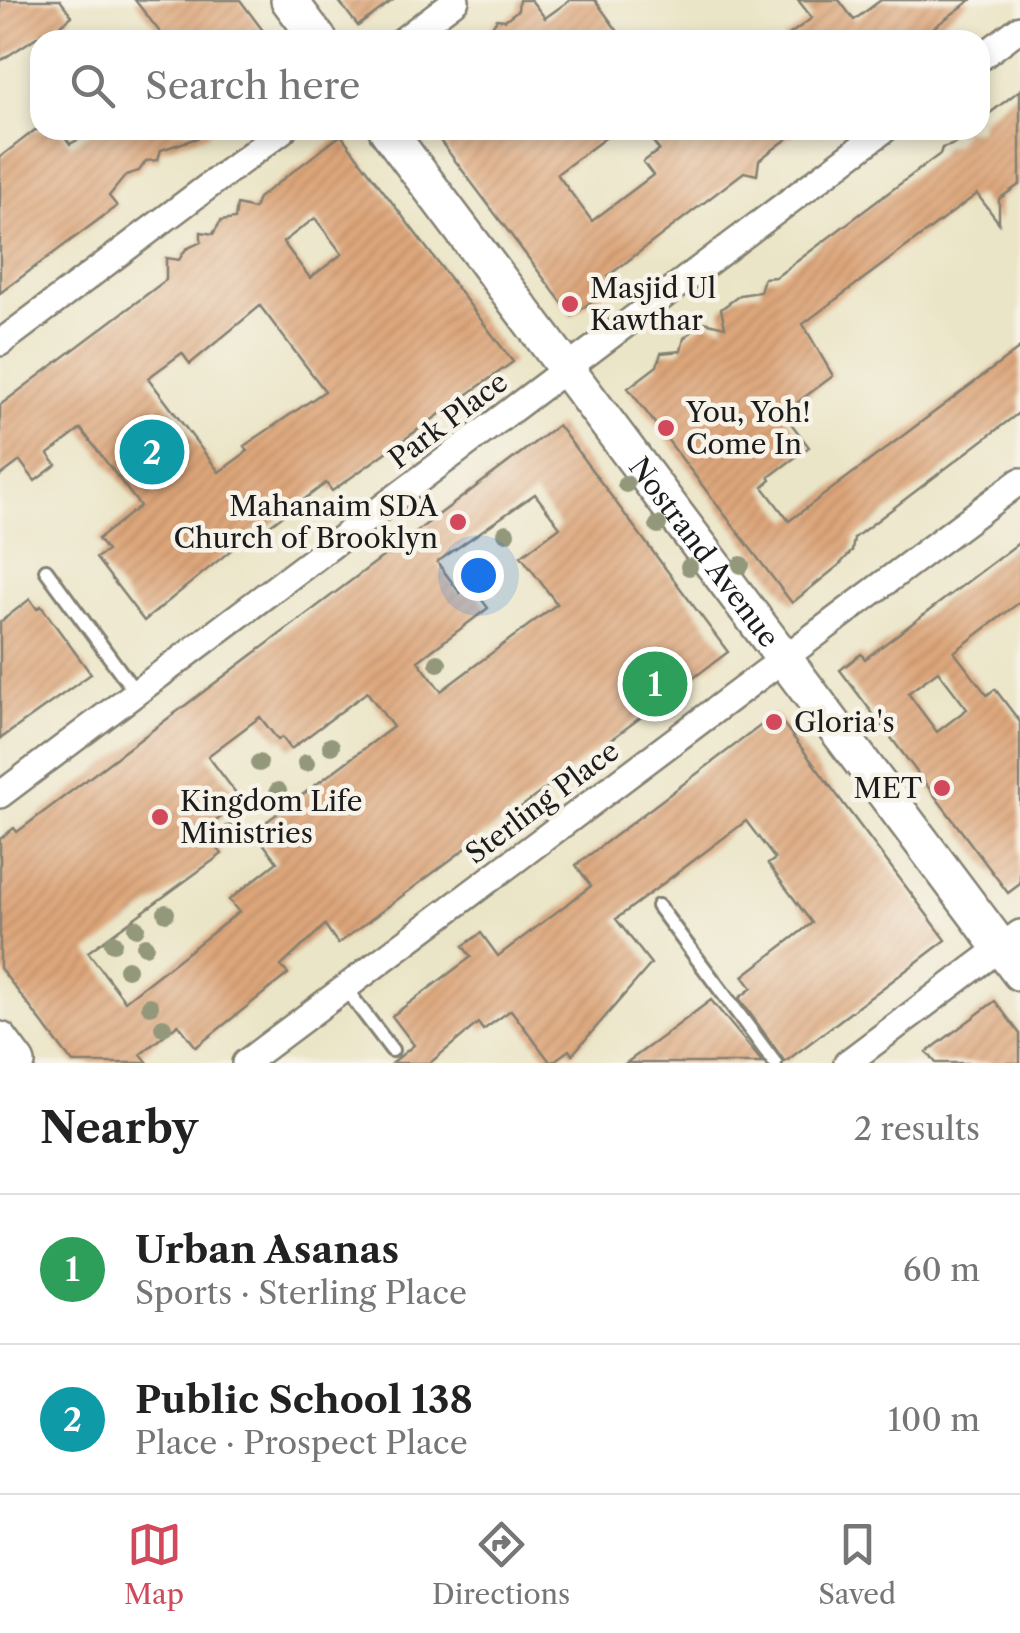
<!DOCTYPE html>
<meta charset="utf-8">
<style>
:root{--surface:#fff;--page:#f2f2f2;--text:#222;--muted:#767676;--line:#e0e0e0;--accent:#d1495b}
body{margin:0;font-family:"Libre Caslon Text",serif;background:var(--page);color:var(--text)}
.you{position:absolute;left:478px;top:575px;width:35px;height:35px;margin:-25px;border:8px solid #fff;border-radius:50%;background:#1a73e8;box-shadow:0 0 0 15px #1a73e833}
.badge{display:grid;place-items:center;width:65px;height:65px;border-radius:50%;background:var(--accent);color:#fff;font-size:32px;font-weight:700}
.pin{position:absolute;translate:-50% -50%;border:5px solid #fff;box-shadow:0 2px 10px #0006}
.list{margin:0;padding:0;list-style:none}
h2{display:flex;justify-content:space-between;align-items:center;height:130px;margin:0;padding:0 40px;font-size:42px}
h2 small{font-size:32px;font-weight:400;color:var(--muted)}
.list li{display:grid;grid-template-columns:65px 1fr auto;gap:30px;align-items:center;box-sizing:border-box;height:150px;padding:0 40px;border-top:2px solid var(--line)}
.list b{display:block;font-size:38px;white-space:nowrap}
.list p{margin:0;font-size:32px;white-space:nowrap;color:var(--muted)}
.list em{font-size:32px;font-style:normal;color:var(--muted)}
.icon{flex:none;width:55px;height:55px;fill:none;stroke:currentColor;stroke-width:2;stroke-linecap:round;stroke-linejoin:round}
.map{position:relative;flex:none;width:1020px;height:1063px;overflow:hidden}
.search{position:absolute;background:var(--surface);box-shadow:0 5px 15px #0003;left:30px;right:30px;top:30px;height:110px;display:flex;align-items:center;gap:25px;box-sizing:border-box;padding:0 35px;border-radius:30px;color:var(--muted);font-size:38px}
.sheet{height:430px;background:var(--surface)}
nav{display:flex;justify-content:space-around;align-items:center;box-sizing:border-box;height:140px;border-top:2px solid var(--line);background:var(--surface);font-size:28px;color:var(--muted)}
nav a{display:grid;justify-items:center;gap:5px}
nav .on{color:var(--accent)}
.map>svg:first-child{display:block}
</style>
<div class="map">
<svg width="1020" height="1063" viewBox="0 0 1020 1063">
<defs>
<pattern id="building-hatch" width="6" height="6" patternUnits="userSpaceOnUse" patternTransform="scale(2.5)"><rect width="6" height="6" fill="#dda67a"/><path d="M-1 1l2-2M0 6l6-6M5 7l2-2" fill="none" stroke="#bd8e69"/></pattern>
</defs>
<rect width="100%" height="100%" fill="#f7f3e8"/>
<filter id="ink" filterUnits="userSpaceOnUse"><feTurbulence type="fractalNoise" baseFrequency=".01" numOctaves="2"/><feDisplacementMap in="SourceGraphic" scale="20" xChannelSelector="R" yChannelSelector="G"/><feConvolveMatrix kernelMatrix="1 2 1 2 8 2 1 2 1" color-interpolation-filters="sRGB"/></filter>
<filter id="wash" filterUnits="userSpaceOnUse"><feTurbulence type="fractalNoise" baseFrequency=".0048" numOctaves="4" result="noise"/><feDisplacementMap in="SourceGraphic" scale="40" xChannelSelector="R" yChannelSelector="G"/><feGaussianBlur stdDeviation="2.25" result="paint"/><feColorMatrix in="noise" values="0 0 0 0 0 0 0 0 0 0 0 0 0 0 0 0 0 1.4 0 .05"/><feComposite in="paint" operator="in"/></filter>
<g filter="url(#wash)">
<rect width="100%" height="100%" fill="#ebe5c7"/>
<g id="blocks">
<path fill="url(#building-hatch)" fill-rule="evenodd" d="M0 0H60L72 16 46 37 43 33 0 61Z
M135 0H240L270 40H166Z
M338 0H393L358 26Z
M519 0H531L545 18 570 0H595L624 40H483L497 19 505 20 518 10Z
M798 0H839L854 20 881 0H971L929 31 926 40H782L812 18Z
M1020 90V184L999 199V223L977 194 803 324 833 376 783 413 809 447 769 477 771 480 763 487 789 521 1020 348V412L854 538 852 551 838 566 792 603 628 388 657 366 661 353 681 351 684 338 704 322 725 327 721 309 740 295 760 292 764 278 776 277 940 154 942 148 955 144 965 130H980L981 120Z
M35 130H60L70 144 96 130H209V134L161 150 158 160 146 161 139 171 126 175 109 196 117 206 0 293V157Z
M432 130H616L557 174 592 221 653 175 643 162 659 150 645 130H799L759 160 757 175 744 172 608 276 614 285 572 316Z
M341 135 513 362 332 491 326 483 266 528 263 524 144 621 96 558 107 551 98 539 140 506 81 429 48 454 56 465 35 481 20 461 0 476V405L166 280V258L179 260 186 249 201 242V232L213 234 221 221 235 219 237 205 254 209 258 198ZM315 218 342 254 310 278 283 242ZM260 306 325 391 244 446 248 451 219 472 148 378 182 353 190 364Z
M558 425 728 652 338 944 325 925 281 966 288 974 196 1047 178 1024 141 1054 148 1063H73L0 968V839L14 828 17 832ZM535 494 560 527 521 556 557 604 441 691 418 661 488 608 470 584 460 593 437 562ZM367 692 393 727 254 831 277 862 229 900 239 912 125 1001 88 952 222 854 204 830 242 801 208 756 260 717 278 740 282 737 291 749Z
M1020 542V602L954 652 987 695 995 689 1020 722V884L1008 893 840 670 861 654 865 659ZM938 671 967 709 937 732 908 693Z
M30 599 37 609 41 606 91 674 0 739V622Z
M776 714 946 940 785 1062 739 998 752 988 743 976 812 923 768 864 775 859 746 821 616 919 651 964 572 1055 569 1050 551 1063 511 1010 483 1030 478 1023 430 1063H392L414 1045 392 1016 471 957 463 946 481 933 498 956 591 886 576 865Z
M711 1000 763 1063H626L666 1034Z
M995 1001 1020 1034V1063H936L927 1052Z"/>
</g>
</g>
<g filter="url(#ink)">
<use href="#blocks" fill-opacity="0" stroke="#848072" stroke-width="2.5"/>
<g fill="none" stroke-linecap="round" stroke-linejoin="round">
<defs>
<path id="lane" d="M46 570 136 693
M658 906 775 1063
M345 988 392 1050"/>
<path id="street" d="M403 40 456 0
M980 58 1020 28
M0 343 283 130
M0 795 884 130
M245 1063 1020 481
M847 1063 1020 933"/>
<g id="secondary">
<path d="M289 0 319 40"/>
<path id="s1" d="M387 130 1020 973"/>
<path d="M0 1040 17 1063"/>
</g>
</defs>
<use href="#lane" stroke="#848072" stroke-width="18"/>
<use href="#street" stroke="#848072" stroke-width="30"/>
<use href="#secondary" stroke="#848072" stroke-width="40"/>
<use href="#lane" stroke="#fff" stroke-width="12"/>
<use href="#street" stroke="#fff" stroke-width="25"/>
<use href="#secondary" stroke="#fff" stroke-width="35"/>
</g>
<g fill="#94987a">
<circle cx="626" cy="484" r="9"/>
<circle cx="658" cy="525" r="9"/>
<circle cx="506" cy="533" r="9"/>
<circle cx="741" cy="565" r="9"/>
<circle cx="689" cy="567" r="9"/>
<circle cx="438" cy="663" r="9"/>
<circle cx="331" cy="746" r="9"/>
<circle cx="259" cy="763" r="9"/>
<circle cx="306" cy="763" r="9"/>
<circle cx="278" cy="791" r="9"/>
<circle cx="230" cy="833" r="9"/>
<circle cx="166" cy="913" r="9"/>
<circle cx="136" cy="928" r="9"/>
<circle cx="113" cy="943" r="9"/>
<circle cx="145" cy="946" r="9"/>
<circle cx="127" cy="969" r="9"/>
<circle cx="150" cy="1006" r="9"/>
<circle cx="163" cy="1027" r="9"/>
</g>
</g>
<g fill="#d1495b" stroke="#f7f3e8" stroke-width="4">
<circle cx="570" cy="304" r="10"/>
<circle cx="666" cy="428" r="10"/>
<circle cx="458" cy="522" r="10"/>
<circle cx="774" cy="722" r="10"/>
<circle cx="942" cy="788" r="10"/>
<circle cx="160" cy="817" r="10"/>
</g>
<g text-anchor="middle" dominant-baseline="central" stroke-width="9" stroke-linejoin="round" paint-order="stroke">
<g font-size="28" fill="#1c1c1c" stroke="#f7f3e8" text-anchor="start">
<text x="590" y="288">Masjid Ul<tspan x="590" dy="32">Kawthar</tspan></text>
<text x="686" y="412">You, Yoh!<tspan x="686" dy="32">Come In</tspan></text>
<text x="438" y="506" text-anchor="end">Mahanaim SDA<tspan x="438" dy="32">Church of Brooklyn</tspan></text>
<text x="794" y="722">Gloria's</text>
<text x="922" y="788" text-anchor="end">MET</text>
<text x="180" y="801">Kingdom Life<tspan x="180" dy="32">Ministries</tspan></text>
</g>
<g font-size="28" fill="#1c1c1c" stroke="#f7f3e8">
<text transform="translate(448 420) rotate(-37)">Park Place</text>
<text stroke="none"><textPath href="#s1" startOffset="528">Nostrand Avenue</textPath></text>
<text transform="translate(542 802) rotate(-37)">Sterling Place</text>
</g>
</g>
</svg>
<div class="you"></div>
<div class="pin badge" style="left:655px;top:684px;background:#2e9e5b">1</div>
<div class="pin badge" style="left:152px;top:452px;background:#0f9aa8">2</div>
<div class="search"><svg class="icon" aria-label="search" viewBox="0 0 24 24"><circle cx="10" cy="10" r="6"/><path d="M15 15l6 6"/></svg>Search here</div>
</div>
<section class="sheet">
<h2>Nearby<small>2 results</small></h2>
<ul class="list">
<li><span class="badge" style="background:#2e9e5b">1</span><div><b>Urban Asanas</b><p>Sports · Sterling Place</p></div><em>60 m</em></li>
<li><span class="badge" style="background:#0f9aa8">2</span><div><b>Public School 138</b><p>Place · Prospect Place</p></div><em>100 m</em></li>
</ul>
</section>
<nav>
<a class="on"><svg class="icon" aria-label="map" viewBox="0 0 24 24"><path d="M3 6l6-2 6 2 6-2v14l-6 2-6-2-6 2zM9 4v14M15 6v14"/></svg>Map</a>
<a><svg class="icon" aria-label="directions" viewBox="0 0 24 24"><path d="M12 3l9 9-9 9-9-9zM9 14v-3h6M13 9l2 2-2 2"/></svg>Directions</a>
<a><svg class="icon" aria-label="saved" viewBox="0 0 24 24"><path d="M7 4h10v16l-5-4-5 4z"/></svg>Saved</a>
</nav>
